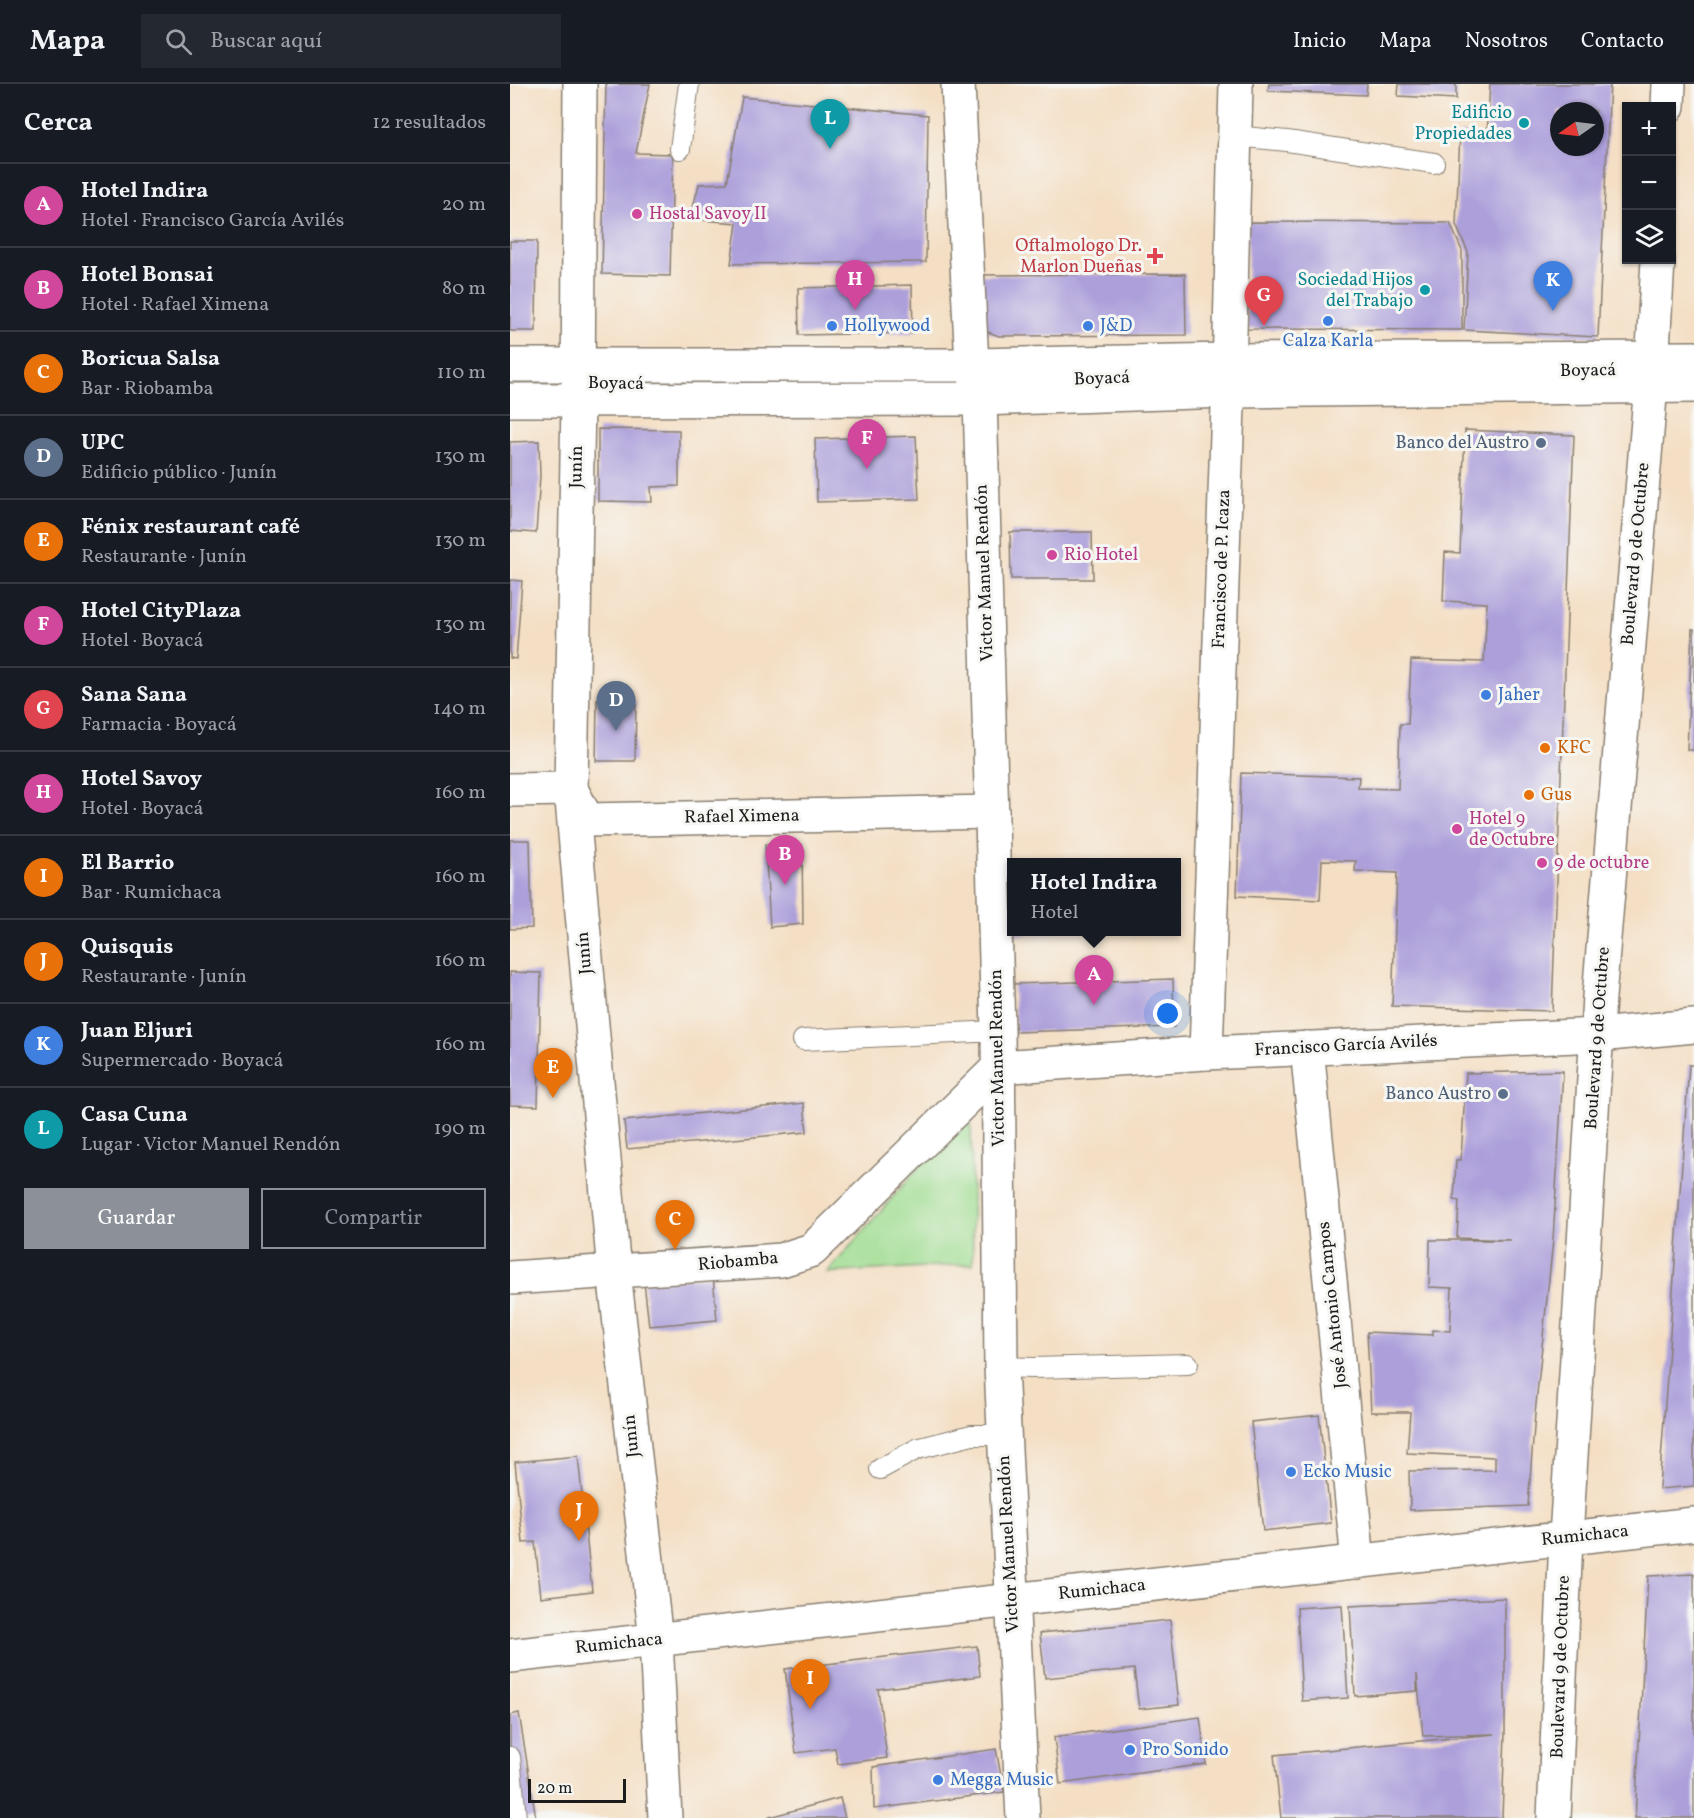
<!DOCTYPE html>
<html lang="es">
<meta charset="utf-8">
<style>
:root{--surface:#171b24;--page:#242831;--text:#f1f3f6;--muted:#9ea1a6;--line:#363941;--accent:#8c9099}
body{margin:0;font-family:Vollkorn,serif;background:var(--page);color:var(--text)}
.controls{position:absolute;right:18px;top:18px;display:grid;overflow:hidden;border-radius:0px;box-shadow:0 2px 4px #0004}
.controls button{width:54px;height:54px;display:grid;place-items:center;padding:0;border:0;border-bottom:2px solid var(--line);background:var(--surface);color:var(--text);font:30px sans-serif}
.compass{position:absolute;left:1040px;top:18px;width:54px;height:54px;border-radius:50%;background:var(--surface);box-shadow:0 2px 4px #0004;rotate:256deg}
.scale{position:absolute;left:18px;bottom:15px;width:98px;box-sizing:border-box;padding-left:6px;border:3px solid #1c1c1c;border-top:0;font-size:16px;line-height:21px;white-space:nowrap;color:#1c1c1c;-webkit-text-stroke:4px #f6f6f2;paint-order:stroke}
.you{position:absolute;left:658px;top:930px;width:21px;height:21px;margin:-15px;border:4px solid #fff;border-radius:50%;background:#1a73e8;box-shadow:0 0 0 9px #1a73e833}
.badge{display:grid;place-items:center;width:39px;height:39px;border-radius:50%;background:var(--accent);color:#fff;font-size:20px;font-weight:700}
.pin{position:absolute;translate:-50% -50px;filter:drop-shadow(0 2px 3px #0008)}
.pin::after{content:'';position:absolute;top:32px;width:21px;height:18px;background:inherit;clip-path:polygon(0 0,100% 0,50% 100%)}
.popup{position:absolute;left:497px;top:774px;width:174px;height:78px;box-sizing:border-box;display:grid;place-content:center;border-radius:0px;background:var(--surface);filter:drop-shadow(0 2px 4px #0005);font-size:20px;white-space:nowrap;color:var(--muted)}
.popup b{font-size:22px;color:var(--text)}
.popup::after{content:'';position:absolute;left:50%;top:100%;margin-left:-12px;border:12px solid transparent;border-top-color:var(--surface)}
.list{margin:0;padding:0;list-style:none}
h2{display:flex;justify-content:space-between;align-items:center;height:78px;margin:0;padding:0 24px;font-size:26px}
h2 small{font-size:20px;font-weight:400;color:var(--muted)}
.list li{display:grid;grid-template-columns:39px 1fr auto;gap:18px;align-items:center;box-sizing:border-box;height:84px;padding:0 24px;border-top:2px solid var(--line)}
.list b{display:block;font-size:22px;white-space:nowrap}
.list p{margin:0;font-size:20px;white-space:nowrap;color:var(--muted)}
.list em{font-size:20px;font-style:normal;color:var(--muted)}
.actions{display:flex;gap:12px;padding:18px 24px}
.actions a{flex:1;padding:14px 0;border:2px solid var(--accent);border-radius:0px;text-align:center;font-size:21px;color:var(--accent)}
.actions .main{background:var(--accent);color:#fff}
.icon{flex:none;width:33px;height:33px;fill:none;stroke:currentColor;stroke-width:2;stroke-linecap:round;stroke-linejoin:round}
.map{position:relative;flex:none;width:1184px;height:1734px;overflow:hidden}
header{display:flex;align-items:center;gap:36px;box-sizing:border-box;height:84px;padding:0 30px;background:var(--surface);border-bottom:2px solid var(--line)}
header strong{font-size:28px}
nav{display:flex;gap:33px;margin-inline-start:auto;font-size:21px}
.search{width:420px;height:54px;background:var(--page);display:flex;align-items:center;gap:15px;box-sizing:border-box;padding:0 21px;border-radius:0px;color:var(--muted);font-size:22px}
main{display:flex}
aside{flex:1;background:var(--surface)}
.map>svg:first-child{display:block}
</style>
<header>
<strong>Mapa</strong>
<div class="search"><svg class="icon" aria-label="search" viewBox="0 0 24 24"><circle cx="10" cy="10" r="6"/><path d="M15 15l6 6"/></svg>Buscar aquí</div>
<nav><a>Inicio</a><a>Mapa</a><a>Nosotros</a><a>Contacto</a></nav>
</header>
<main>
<aside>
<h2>Cerca<small>12 resultados</small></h2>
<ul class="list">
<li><span class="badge" style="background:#d1479c">A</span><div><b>Hotel Indira</b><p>Hotel · Francisco García Avilés</p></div><em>20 m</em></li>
<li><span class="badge" style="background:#d1479c">B</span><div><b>Hotel Bonsai</b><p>Hotel · Rafael Ximena</p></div><em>80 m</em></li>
<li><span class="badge" style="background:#e8710a">C</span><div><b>Boricua Salsa</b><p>Bar · Riobamba</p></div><em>110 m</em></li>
<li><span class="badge" style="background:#5c6f8a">D</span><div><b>UPC</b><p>Edificio público · Junín</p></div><em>130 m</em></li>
<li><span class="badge" style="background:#e8710a">E</span><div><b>Fénix restaurant café</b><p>Restaurante · Junín</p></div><em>130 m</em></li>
<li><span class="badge" style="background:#d1479c">F</span><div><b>Hotel CityPlaza</b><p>Hotel · Boyacá</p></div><em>130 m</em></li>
<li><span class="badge" style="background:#e0444e">G</span><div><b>Sana Sana</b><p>Farmacia · Boyacá</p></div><em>140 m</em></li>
<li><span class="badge" style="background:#d1479c">H</span><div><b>Hotel Savoy</b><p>Hotel · Boyacá</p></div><em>160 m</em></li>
<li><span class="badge" style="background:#e8710a">I</span><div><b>El Barrio</b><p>Bar · Rumichaca</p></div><em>160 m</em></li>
<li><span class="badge" style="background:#e8710a">J</span><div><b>Quisquis</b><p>Restaurante · Junín</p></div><em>160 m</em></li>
<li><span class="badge" style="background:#3f7fe0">K</span><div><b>Juan Eljuri</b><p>Supermercado · Boyacá</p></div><em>160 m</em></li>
<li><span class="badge" style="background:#0f9aa8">L</span><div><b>Casa Cuna</b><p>Lugar · Victor Manuel Rendón</p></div><em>190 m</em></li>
</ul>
<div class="actions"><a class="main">Guardar</a><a>Compartir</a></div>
</aside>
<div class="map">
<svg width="1184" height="1734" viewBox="0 0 1184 1734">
<rect width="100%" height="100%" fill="#f6f6f2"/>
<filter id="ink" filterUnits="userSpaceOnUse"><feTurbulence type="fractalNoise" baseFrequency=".0167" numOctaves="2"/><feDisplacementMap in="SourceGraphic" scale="12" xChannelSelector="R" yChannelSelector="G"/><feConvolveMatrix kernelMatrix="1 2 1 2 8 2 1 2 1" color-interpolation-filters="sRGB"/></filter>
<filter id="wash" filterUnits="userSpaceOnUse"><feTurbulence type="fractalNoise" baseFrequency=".008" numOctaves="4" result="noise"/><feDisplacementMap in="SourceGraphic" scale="24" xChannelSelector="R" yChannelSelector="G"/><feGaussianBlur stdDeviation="1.35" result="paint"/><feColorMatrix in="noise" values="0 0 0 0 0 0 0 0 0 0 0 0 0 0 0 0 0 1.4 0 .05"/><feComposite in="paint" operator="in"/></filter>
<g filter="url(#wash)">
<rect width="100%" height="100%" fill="#f4dfc4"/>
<path fill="#a0dd92" stroke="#5e7c57" stroke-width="1.5" d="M461 1023 463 1180 317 1189Z"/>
<g id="blocks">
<path fill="#ac9fda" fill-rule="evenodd" d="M96 0H140L126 69 163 70 160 192 92 190Z
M759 0H857L856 11 758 7Z
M889 0H946V15L888 12Z
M980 0H1100L1088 253 954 246 958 168 946 141 950 49 977 51ZM1049 27H1085V63H1049Z
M232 13 418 31 416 178 221 180 227 139 180 135 189 100 217 99Z
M738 138 940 139 952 167V246L737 245Z
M0 157H27L26 247H0Z
M675 190 676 251 489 252 475 247 469 191Z
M402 201 403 249 289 251 288 204Z
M88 345 169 346V402L141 403 142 418 88 417Z
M955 346 1064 351 1042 927 882 922 887 789 845 787 846 777 812 776 810 816 727 812 731 689 849 693 848 704 888 705 890 640H898L901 576 974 578 977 519 933 517 935 468 950 469Z
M406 352 409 415 307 418 305 355Z
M29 357 30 392 26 449 0 447V358Z
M500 448H582L583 495H501Z
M0 496 12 497 6 575 0 574Z
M1182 545H1184V666H1177Z
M87 616 126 617 125 677H86Z
M0 756H20L22 844 0 845Z
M255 760 292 761 293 840 260 843Z
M495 787H501V848H543V849L498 851Z
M0 888 31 889 28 1022 0 1021Z
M663 895 664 943 505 948 503 900Z
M1179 981H1184V1402L1149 1405Z
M1053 987 1043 1156 1025 1330 1018 1422 900 1426 899 1387 985 1386V1373L897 1369 900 1328H861L857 1248 923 1251V1246L940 1247 942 1204 919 1203 920 1156H1001L947 1154 949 1117 944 1116 946 1076H951L956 989Z
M294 1019 297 1048 117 1065 114 1037Z
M203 1192 207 1236 139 1242 134 1198Z
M809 1331 821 1439 753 1447 741 1338Z
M68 1372 82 1507 31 1513 25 1458 13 1459 5 1378Z
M1184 1490V1734H1125L1138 1492Z
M995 1514V1649L992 1734H771L764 1671 985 1650 913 1652 907 1590V1607L845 1612 840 1522Z
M832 1521 838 1614 792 1617 787 1524Z
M660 1536 669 1621 629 1625 624 1585 535 1594 530 1549Z
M467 1562 470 1592 368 1605 377 1674 328 1680 325 1664 286 1669 275 1585Z
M9 1629 26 1734H0V1631Z
M690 1633 696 1680 550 1700 544 1653Z
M486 1665 494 1708 364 1725 363 1683Z
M330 1714 335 1734H259V1733Z"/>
</g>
</g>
<g filter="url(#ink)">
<use href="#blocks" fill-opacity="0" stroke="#887e70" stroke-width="1.5"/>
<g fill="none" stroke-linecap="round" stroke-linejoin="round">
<defs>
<path id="lane" d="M724 52 777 57 924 79
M170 65 179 0
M459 299 549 296
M293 956 488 947
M491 1283 523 1284 678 1280
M370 1385 407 1365 462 1351H495
M0 1673 6 1734"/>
<path id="street" d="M1158 22 1159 0
M0 706 61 705 77 736 482 728
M797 964 848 1478
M696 969 719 292 726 0
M1044 1734 1056 1454 1089 913 1141 301 1148 176"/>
<path id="secondary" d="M70 0 68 317 61 705 104 1188 146 1556 155 1734
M448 0 462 281 468 298 470 315 488 947 491 1283 513 1734
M0 1194 271 1176 302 1166 489 983 696 969 1088 951 1184 942
M0 1572 1184 1440"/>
<path id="primary" d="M0 281H462L719 276 1184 274
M0 316 470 315 718 307 1184 302"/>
</defs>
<use href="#lane" stroke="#887e70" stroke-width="22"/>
<use href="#street" stroke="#887e70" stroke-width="36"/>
<use href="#secondary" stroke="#887e70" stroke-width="36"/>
<use href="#primary" stroke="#887e70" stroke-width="36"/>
<use href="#lane" stroke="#fff" stroke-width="20"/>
<use href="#street" stroke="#fff" stroke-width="33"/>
<use href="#secondary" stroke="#fff" stroke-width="33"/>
<use href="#primary" stroke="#fff" stroke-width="33"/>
</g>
</g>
<g fill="#0f9aa8" stroke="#f6f6f2" stroke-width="2">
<circle cx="1014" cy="39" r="6"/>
<circle cx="915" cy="206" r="6"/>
</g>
<g fill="#d1479c" stroke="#f6f6f2" stroke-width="2">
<circle cx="127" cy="130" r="6"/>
<circle cx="542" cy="471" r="6"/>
<circle cx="947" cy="745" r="6"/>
<circle cx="1032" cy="779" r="6"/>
</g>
<path fill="#e0444e" stroke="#f6f6f2" stroke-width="2" d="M642 163h6v6h6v6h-6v6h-6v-6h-6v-6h6z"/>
<g fill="#3f7fe0" stroke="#f6f6f2" stroke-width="2">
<circle cx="818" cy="237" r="6"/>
<circle cx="322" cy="242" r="6"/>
<circle cx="578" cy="242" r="6"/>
<circle cx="976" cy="611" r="6"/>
<circle cx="781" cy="1388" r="6"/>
<circle cx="620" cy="1666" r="6"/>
<circle cx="428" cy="1696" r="6"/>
</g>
<g fill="#5c6f8a" stroke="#f6f6f2" stroke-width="2">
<circle cx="1031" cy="359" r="6"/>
<circle cx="993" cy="1010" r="6"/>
</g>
<g fill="#e8710a" stroke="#f6f6f2" stroke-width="2">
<circle cx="1035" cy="664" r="6"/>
<circle cx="1019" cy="711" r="6"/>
</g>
<g text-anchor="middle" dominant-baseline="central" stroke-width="6" stroke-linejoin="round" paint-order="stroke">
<g font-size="18" fill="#0d838f" stroke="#f6f6f2" text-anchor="end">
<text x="1002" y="29">Edificio<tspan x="1002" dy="21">Propiedades</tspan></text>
<text x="903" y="196">Sociedad Hijos<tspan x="903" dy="21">del Trabajo</tspan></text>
</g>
<g font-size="18" fill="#b23c85" stroke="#f6f6f2" text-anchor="start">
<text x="139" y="130">Hostal Savoy II</text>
<text x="554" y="471">Rio Hotel</text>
<text x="959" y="735">Hotel 9<tspan x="959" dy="21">de Octubre</tspan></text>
<text x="1044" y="779">9 de octubre</text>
</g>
<g font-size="18" fill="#be3a42" stroke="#f6f6f2" text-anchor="end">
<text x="632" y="162">Oftalmologo Dr.<tspan x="632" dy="21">Marlon Dueñas</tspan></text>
</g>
<g font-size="18" fill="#366cbe" stroke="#f6f6f2" text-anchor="start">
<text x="334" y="242">Hollywood</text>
<text x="590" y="242">J&amp;D</text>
<text x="818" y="257" text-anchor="middle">Calza Karla</text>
<text x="988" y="611">Jaher</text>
<text x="793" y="1388">Ecko Music</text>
<text x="632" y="1666">Pro Sonido</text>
<text x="440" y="1696">Megga Music</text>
</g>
<g font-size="18" fill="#1c1c1c" stroke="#f6f6f2">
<text transform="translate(1078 287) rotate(-1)">Boyacá</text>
<text transform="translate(592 295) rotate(-2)">Boyacá</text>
<text transform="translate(106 300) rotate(1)">Boyacá</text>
<text transform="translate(67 383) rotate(-89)">Junín</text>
<text transform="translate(1126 470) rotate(-85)">Boulevard 9 de Octubre</text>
<text transform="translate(712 485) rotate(-88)">Francisco de P. Icaza</text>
<text transform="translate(475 489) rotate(-92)">Victor Manuel Rendón</text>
<text transform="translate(232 733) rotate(-1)">Rafael Ximena</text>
<text transform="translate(75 869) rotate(-95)">Junín</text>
<text transform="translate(1088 954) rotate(-86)">Boulevard 9 de Octubre</text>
<text transform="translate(836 962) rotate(-3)">Francisco García Avilés</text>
<text transform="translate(488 974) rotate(-91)">Victor Manuel Rendón</text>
<text transform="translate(228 1178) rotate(-5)">Riobamba</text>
<text transform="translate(823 1221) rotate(-96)">José Antonio Campos</text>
<text transform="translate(122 1352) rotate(-96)">Junín</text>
<text transform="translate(1075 1452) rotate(-6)">Rumichaca</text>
<text transform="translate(499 1460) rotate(-93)">Victor Manuel Rendón</text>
<text transform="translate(592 1506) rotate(-6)">Rumichaca</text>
<text transform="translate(109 1560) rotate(-6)">Rumichaca</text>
<text transform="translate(1051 1583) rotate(-88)">Boulevard 9 de Octubre</text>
</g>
<g font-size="18" fill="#4e5e75" stroke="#f6f6f2" text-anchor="end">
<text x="1019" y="359">Banco del Austro</text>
<text x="981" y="1010">Banco Austro</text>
</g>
<g font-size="18" fill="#c56008" stroke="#f6f6f2" text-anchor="start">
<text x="1047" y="664">KFC</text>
<text x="1031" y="711">Gus</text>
</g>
</g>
</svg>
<div class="controls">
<button>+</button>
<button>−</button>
<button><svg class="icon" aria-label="layers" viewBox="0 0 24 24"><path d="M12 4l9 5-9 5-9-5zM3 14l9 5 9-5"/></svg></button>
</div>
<svg class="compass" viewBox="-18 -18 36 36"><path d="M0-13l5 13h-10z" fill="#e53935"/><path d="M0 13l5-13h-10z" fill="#9ea1a6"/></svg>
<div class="scale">20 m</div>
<div class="you"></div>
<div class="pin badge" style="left:584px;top:921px;background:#d1479c">A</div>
<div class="popup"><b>Hotel Indira</b>Hotel</div>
<div class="pin badge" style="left:275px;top:801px;background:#d1479c">B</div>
<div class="pin badge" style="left:165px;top:1166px;background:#e8710a">C</div>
<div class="pin badge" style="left:106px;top:647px;background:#5c6f8a">D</div>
<div class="pin badge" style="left:43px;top:1014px;background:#e8710a">E</div>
<div class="pin badge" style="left:357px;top:385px;background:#d1479c">F</div>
<div class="pin badge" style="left:754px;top:242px;background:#e0444e">G</div>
<div class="pin badge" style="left:345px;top:226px;background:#d1479c">H</div>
<div class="pin badge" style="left:300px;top:1625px;background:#e8710a">I</div>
<div class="pin badge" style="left:69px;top:1457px;background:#e8710a">J</div>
<div class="pin badge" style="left:1043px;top:227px;background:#3f7fe0">K</div>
<div class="pin badge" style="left:320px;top:65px;background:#0f9aa8">L</div>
</div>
</main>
